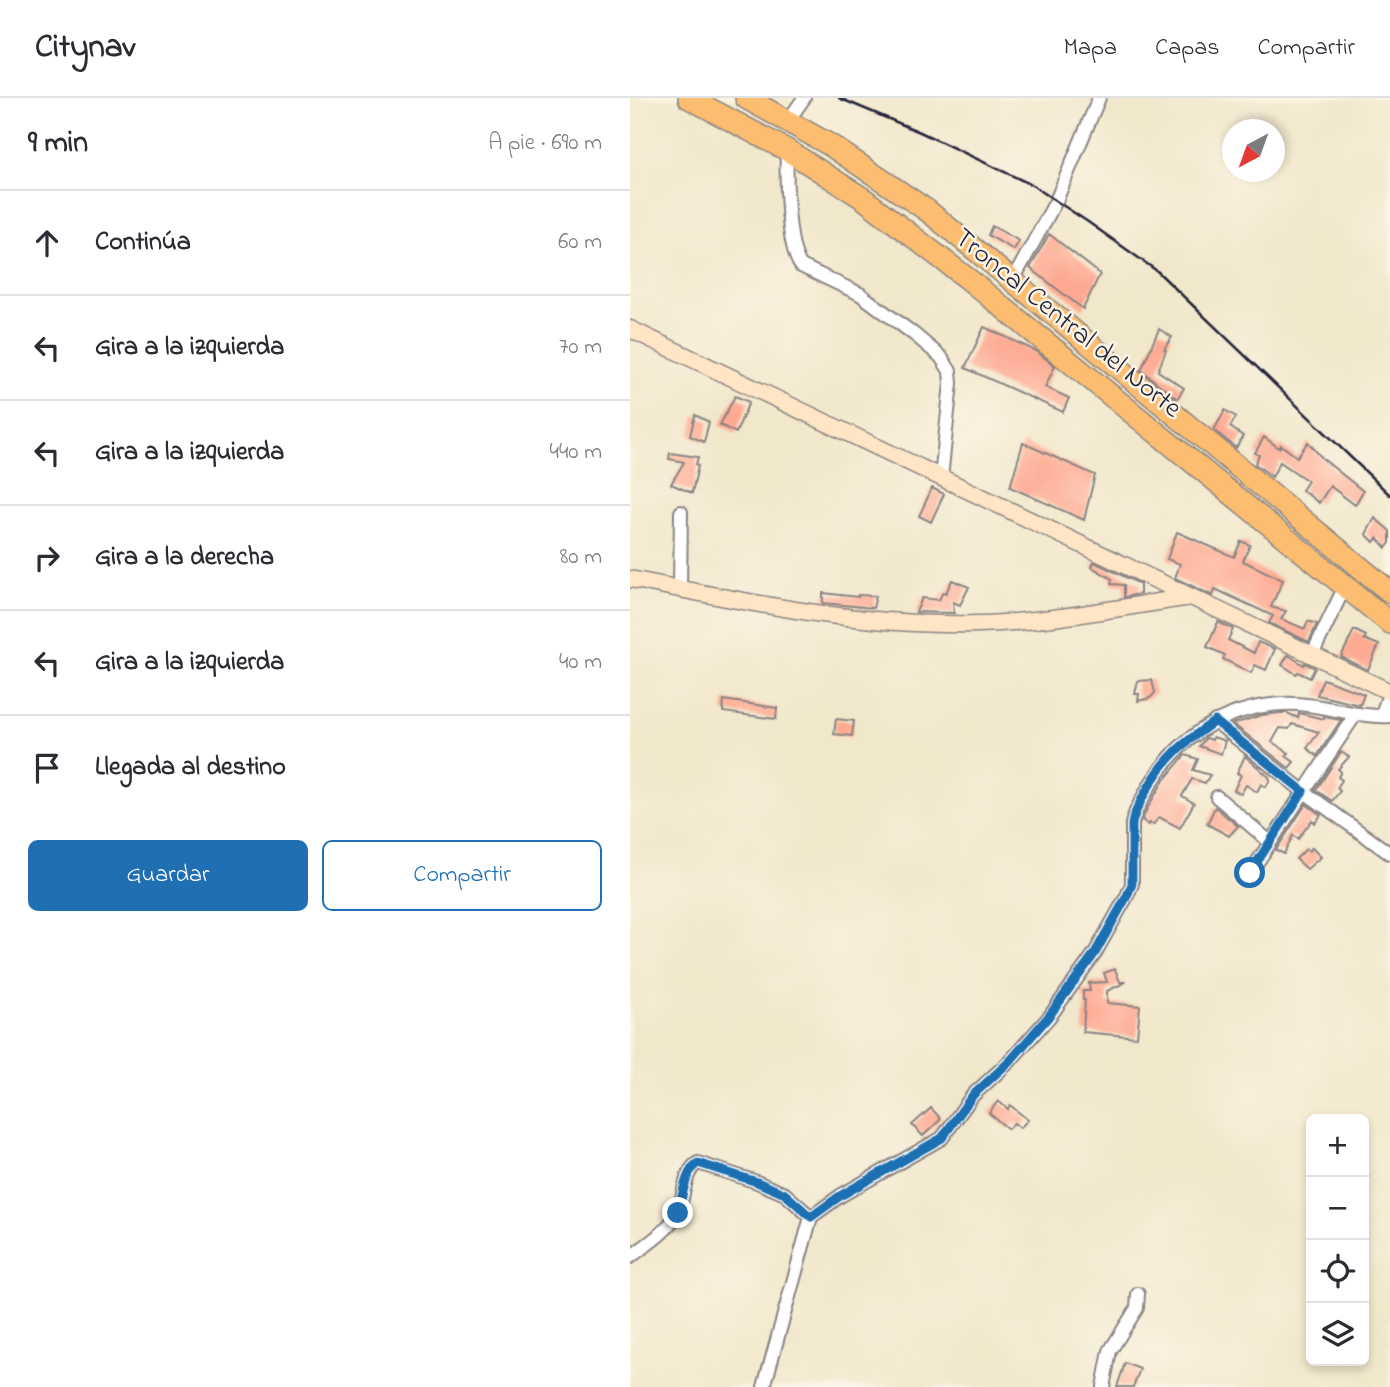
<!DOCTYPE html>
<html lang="es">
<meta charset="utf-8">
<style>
:root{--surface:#fff;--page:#f7f7f7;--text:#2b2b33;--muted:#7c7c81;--line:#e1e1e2;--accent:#1f6fb2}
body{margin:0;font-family:"Indie Flower",sans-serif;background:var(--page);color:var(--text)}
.controls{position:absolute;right:21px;bottom:21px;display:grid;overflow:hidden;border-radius:10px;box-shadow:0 4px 10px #0003}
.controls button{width:63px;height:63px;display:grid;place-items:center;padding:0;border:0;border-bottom:2px solid var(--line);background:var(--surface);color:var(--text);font:35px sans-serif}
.compass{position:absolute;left:592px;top:21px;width:63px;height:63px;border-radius:50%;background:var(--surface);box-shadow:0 4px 10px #0003;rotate:221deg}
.stop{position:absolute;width:21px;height:21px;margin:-16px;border:5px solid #1f6fb2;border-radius:50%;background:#fff}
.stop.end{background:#1f6fb2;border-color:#fff;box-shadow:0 2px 7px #0008}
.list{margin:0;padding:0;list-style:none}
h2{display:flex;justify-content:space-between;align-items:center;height:91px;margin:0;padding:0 28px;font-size:30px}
h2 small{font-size:23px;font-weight:400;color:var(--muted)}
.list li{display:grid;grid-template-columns:46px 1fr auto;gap:21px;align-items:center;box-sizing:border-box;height:105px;padding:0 28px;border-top:2px solid var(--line)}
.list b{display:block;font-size:26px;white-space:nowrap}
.list em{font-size:23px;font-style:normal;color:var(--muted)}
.actions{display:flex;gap:14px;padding:21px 28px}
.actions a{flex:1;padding:16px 0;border:2px solid var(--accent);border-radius:10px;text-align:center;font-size:24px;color:var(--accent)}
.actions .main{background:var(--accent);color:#fff}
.icon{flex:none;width:38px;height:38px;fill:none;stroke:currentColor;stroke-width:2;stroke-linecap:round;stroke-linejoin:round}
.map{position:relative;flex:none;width:760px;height:1289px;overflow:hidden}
header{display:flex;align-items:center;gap:42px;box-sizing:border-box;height:98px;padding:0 35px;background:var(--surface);border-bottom:2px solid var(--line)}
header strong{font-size:33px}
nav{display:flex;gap:38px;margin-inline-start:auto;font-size:24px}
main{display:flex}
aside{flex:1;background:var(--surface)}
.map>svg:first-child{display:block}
</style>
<header>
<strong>Citynav</strong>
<nav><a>Mapa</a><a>Capas</a><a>Compartir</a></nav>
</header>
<main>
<aside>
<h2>9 min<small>A pie · 690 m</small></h2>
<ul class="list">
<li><svg class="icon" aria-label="ahead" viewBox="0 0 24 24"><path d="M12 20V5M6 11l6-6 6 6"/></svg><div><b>Continúa</b></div><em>60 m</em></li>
<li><svg class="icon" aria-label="left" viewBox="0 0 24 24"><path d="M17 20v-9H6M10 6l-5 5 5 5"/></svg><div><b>Gira a la izquierda</b></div><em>70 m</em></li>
<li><svg class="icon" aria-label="left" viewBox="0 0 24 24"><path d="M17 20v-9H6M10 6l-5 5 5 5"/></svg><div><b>Gira a la izquierda</b></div><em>440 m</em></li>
<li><svg class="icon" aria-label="right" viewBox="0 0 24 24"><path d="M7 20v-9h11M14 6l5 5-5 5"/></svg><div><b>Gira a la derecha</b></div><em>80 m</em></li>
<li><svg class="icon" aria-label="left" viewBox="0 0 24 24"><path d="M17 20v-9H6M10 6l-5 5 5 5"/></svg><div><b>Gira a la izquierda</b></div><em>40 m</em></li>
<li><svg class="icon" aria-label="arrive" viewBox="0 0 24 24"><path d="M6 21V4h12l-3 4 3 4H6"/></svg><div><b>Llegada al destino</b></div></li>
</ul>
<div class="actions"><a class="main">Guardar</a><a>Compartir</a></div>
</aside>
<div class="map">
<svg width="760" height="1289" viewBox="0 0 760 1289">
<rect width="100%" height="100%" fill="#fcf5e5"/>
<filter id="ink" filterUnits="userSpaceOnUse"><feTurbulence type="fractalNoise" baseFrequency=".0143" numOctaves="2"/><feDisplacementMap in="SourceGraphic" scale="14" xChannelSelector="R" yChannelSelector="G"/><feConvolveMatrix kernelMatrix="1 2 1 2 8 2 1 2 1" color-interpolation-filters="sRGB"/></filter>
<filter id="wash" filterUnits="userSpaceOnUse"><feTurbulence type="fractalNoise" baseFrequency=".00686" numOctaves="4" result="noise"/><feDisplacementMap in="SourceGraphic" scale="28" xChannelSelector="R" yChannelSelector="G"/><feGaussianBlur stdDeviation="1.57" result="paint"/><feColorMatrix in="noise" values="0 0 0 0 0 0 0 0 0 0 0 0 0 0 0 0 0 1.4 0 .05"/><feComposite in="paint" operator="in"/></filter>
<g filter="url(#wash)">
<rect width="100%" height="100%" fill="#f1e7cb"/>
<g id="blocks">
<path fill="#feaa93" d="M362 128 389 143 384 152 358 137Z
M419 136 470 176 453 211 400 170Z
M354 229 406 253 425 268 415 289 439 300 433 314 335 270Z
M529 231 542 239 534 251 536 252 528 273 554 290 547 301 511 272Z
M105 298 119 304 106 335 90 327Z
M595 312 606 319 600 329 613 338 606 350 584 332Z
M65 317 79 324 74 344 60 338Z
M634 339 649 350 651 347 667 359 678 344 693 361 733 393 725 407 700 388 689 405 672 392 678 383 650 364 642 379 636 374 625 366 629 357 625 355Z
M393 345 465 377 454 422 380 389Z
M40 355 68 359 66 367 68 368 62 395 41 386 54 364 39 361Z
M302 390 314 396 301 424 289 418Z
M745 420 760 433V445L756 450 747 440 744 444 736 436Z
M547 434 604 459 611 443 620 447 613 463 653 482 641 509 656 513 651 521 675 531 678 523 687 526 679 544 639 525 643 518 585 491 583 498 545 480 550 466 537 461Z
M464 464 510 486V496L494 499V487L481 486 482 481 462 469Z
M322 482 339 489 330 507 323 504 324 515 286 514 292 500 309 502 313 494 316 495Z
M193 495 228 499V497L246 498 243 510 193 505Z
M588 524 603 531 598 542 624 555 628 544 645 551 636 572 625 567 621 575 593 561 595 557 577 549Z
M724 532 736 538 734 541 749 547 738 572 711 559Z
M658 557 674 567 675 565 685 570 680 580 668 574 666 576 652 567Z
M693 581 734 596 730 607 687 597Z
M522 582 525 595 520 600 508 603 509 596H505L508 583Z
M94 602 147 610 146 621 93 614Z
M650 615H657L668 620 669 615 694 621V619L711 622 687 658 677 650 689 634 662 626 659 631 650 630 642 644 659 655 656 658 664 664 659 670 603 626 632 617Z
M206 621 224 623 222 638 204 636Z
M583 639 595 643 591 656 569 648 576 640 582 642Z
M711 654 719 659 708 671 711 674 708 679 712 682 707 690 710 693 702 703 686 692Z
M555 657 568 661 563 672 580 677 575 685 562 681 552 698 564 705 550 730 529 719 524 726 520 725 519 727 512 722 517 711 534 682Z
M615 658 639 679 640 682 636 689 631 686 627 694 616 687 611 696 604 692 611 677 607 675Z
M676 706 691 717 685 725 682 722 668 741 663 737 654 756 646 752Z
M585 709 608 728 599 738 577 726Z
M682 750 691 759 677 771 666 761 676 751 679 753Z
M485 871 490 884H496L477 893V905L510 908 507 939 453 934 455 902H453V893H460L459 885 477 884 474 875Z
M368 1003 378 1011 380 1007 398 1022 390 1030 384 1025 378 1031 359 1015Z
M301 1010 311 1021 293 1038 282 1027Z
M495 1265 510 1271 503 1289H487Z"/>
</g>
</g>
<g filter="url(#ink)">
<use href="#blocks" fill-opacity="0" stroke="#8a8483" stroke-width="2"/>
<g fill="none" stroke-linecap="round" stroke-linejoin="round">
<defs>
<path id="street" d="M158 23 174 0
M157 52C156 78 156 147 171 168L230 196 285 237 311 259 320 273 321 285 311 380
M383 182 426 103 469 0
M50 491 51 414
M682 557 715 488
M751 618 760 594
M585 623 673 693 759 755
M587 699 640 744
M620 775 725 617
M0 1159C16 1147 39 1133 48 1114 54 1100 54 1072 68 1065L127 1084 155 1096 181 1119
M134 1289 181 1119 210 1098 312 1040 343 997 380 963 420 918 465 855 497 798 502 786V726C504 715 509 706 515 696 543 643 591 609 653 606 689 604 723 620 760 618
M473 1289 480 1253 507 1210 508 1196"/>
<path id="secondary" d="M0 231 760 594
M0 481C115 504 231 529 349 526 420 524 491 509 561 499"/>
<path id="highway" d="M59 0 157 52 234 101 338 181 760 525
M116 0 200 47 298 113 760 494"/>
</defs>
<use href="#street" stroke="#8a8483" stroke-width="16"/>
<use href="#secondary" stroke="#8a8483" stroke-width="19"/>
<use href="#highway" stroke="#8a8483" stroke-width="24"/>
<use href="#street" stroke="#fff" stroke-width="12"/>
<use href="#secondary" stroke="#fee5c5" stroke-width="16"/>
<use href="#highway" stroke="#fcbd6f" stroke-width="21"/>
<path stroke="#22223b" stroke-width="2.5" d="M209 0 290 34 402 87 458 124 527 173 760 397"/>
</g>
</g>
<g fill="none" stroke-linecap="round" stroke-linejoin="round" filter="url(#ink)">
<path stroke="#1f6fb2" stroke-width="9" d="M48 1115C52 1101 55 1072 68 1065L127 1084 155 1096 181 1119 210 1098 312 1040 343 997 380 963 419 918 465 855 497 798 502 786V726C504 714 510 705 515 695 535 659 552 646 585 623L673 693 620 775"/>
</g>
<g text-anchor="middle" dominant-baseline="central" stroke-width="5" stroke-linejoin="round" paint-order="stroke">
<g font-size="28" fill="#22223b" stroke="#fcf5e5">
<text transform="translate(437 226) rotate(39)">Troncal Central del Norte</text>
</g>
</g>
</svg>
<div class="controls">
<button>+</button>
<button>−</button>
<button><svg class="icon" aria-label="locate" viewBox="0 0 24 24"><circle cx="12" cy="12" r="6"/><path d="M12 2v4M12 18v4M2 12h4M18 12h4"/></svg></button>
<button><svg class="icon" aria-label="layers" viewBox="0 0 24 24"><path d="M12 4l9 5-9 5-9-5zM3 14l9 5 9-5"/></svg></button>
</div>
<svg class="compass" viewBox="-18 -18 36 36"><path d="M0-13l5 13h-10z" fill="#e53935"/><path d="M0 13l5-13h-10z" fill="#7c7c81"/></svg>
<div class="stop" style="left:620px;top:775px"></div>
<div class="stop end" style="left:48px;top:1115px"></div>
</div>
</main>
